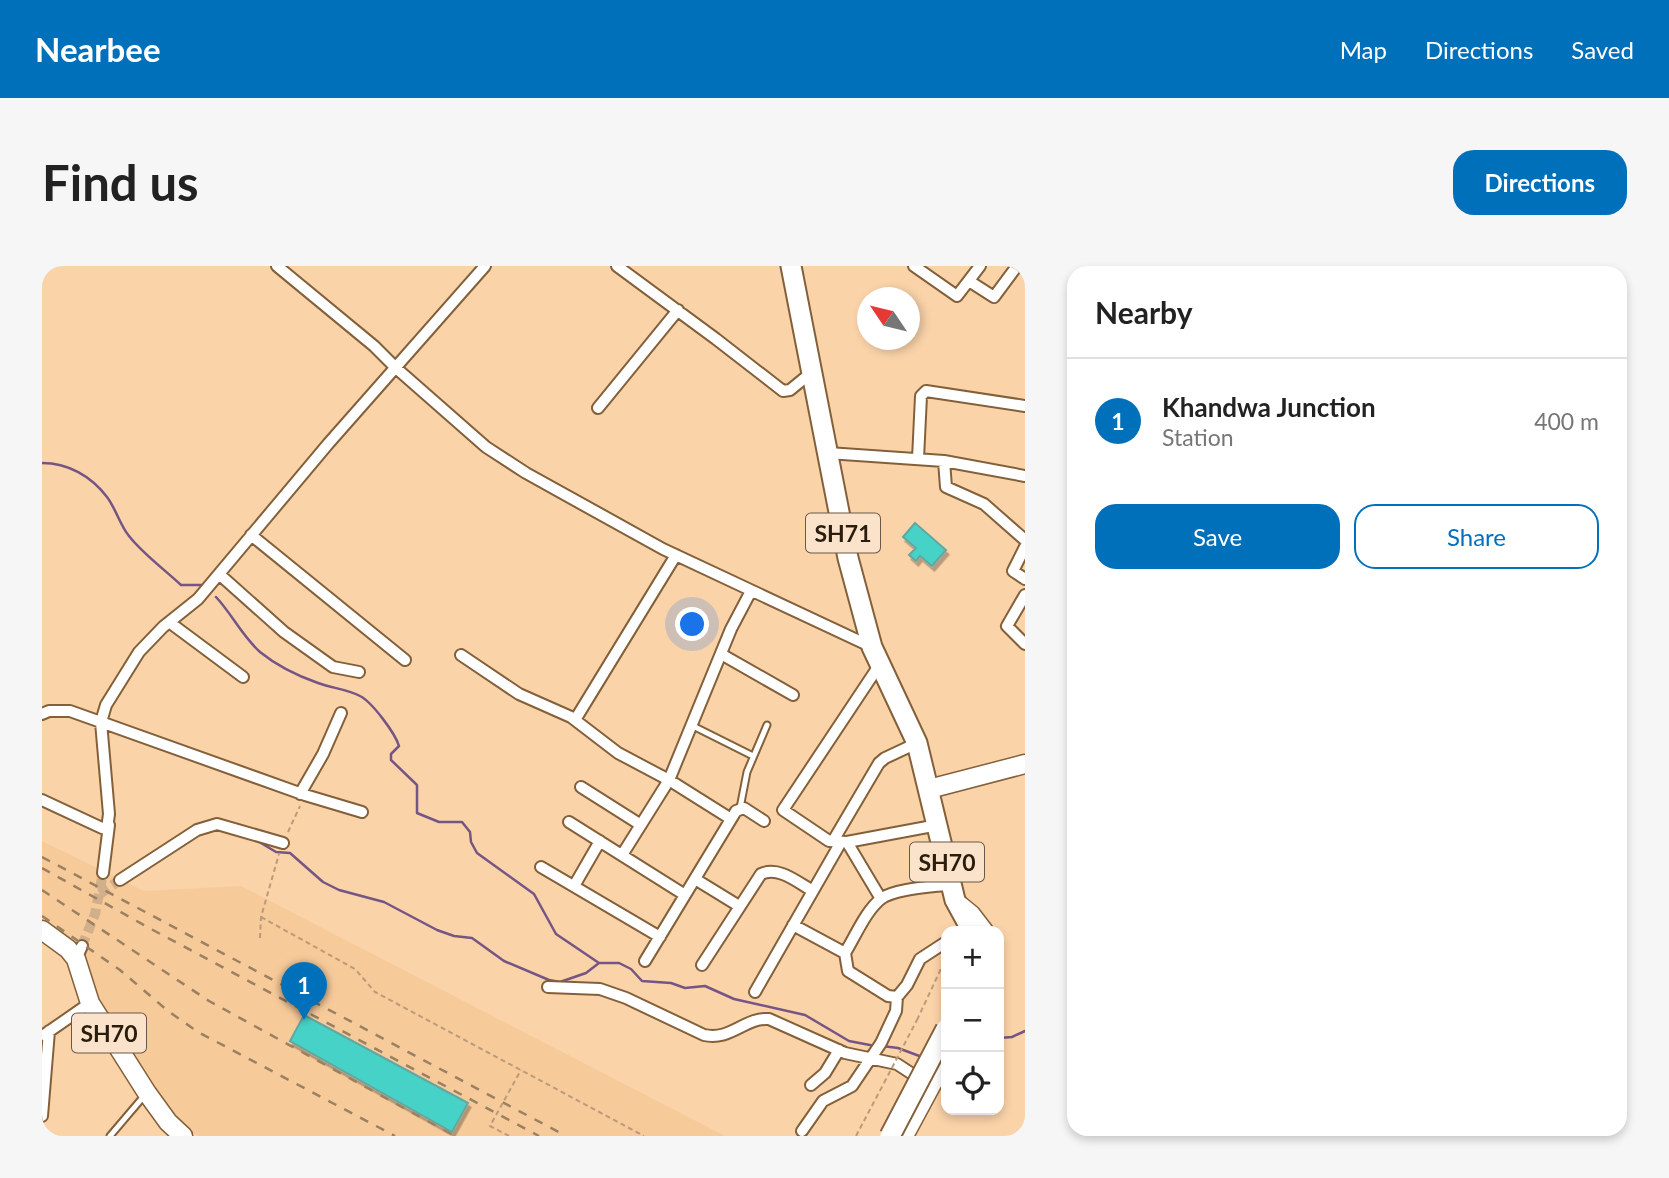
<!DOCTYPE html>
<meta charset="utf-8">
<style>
:root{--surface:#fff;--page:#f6f6f6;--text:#222;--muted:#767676;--line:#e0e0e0;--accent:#0070bb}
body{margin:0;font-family:Lato,sans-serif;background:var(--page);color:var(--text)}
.controls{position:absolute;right:21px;bottom:21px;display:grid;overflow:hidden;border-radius:14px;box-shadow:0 4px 10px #0003}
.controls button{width:63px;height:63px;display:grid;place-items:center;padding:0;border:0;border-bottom:2px solid var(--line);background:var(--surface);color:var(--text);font:35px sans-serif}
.compass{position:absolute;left:815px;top:21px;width:63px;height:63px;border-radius:50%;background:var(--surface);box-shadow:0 4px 10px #0003;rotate:305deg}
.you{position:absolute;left:651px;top:359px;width:24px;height:24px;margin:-18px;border:5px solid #fff;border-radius:50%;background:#1a73e8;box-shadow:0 0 0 10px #1a73e833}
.badge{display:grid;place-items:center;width:46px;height:46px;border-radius:50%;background:var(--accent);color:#fff;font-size:23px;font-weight:700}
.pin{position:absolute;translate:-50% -58px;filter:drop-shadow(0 2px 4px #0008)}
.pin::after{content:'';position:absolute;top:37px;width:24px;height:21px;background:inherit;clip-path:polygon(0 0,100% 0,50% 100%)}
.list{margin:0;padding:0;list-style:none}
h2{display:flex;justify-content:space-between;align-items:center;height:91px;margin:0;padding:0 28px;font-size:30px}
h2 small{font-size:23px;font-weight:400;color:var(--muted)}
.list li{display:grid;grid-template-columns:46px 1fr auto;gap:21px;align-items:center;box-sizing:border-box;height:126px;padding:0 28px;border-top:2px solid var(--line)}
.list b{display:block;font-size:26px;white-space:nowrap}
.list p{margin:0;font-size:23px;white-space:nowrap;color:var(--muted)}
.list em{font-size:23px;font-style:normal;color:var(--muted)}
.actions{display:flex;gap:14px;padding:21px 28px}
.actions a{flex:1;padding:16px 0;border:2px solid var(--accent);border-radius:21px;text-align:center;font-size:24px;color:var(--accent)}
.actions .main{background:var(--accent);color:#fff}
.icon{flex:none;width:38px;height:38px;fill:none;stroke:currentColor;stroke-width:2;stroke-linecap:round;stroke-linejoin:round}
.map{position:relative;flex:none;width:983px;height:870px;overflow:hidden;border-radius:21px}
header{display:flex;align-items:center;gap:42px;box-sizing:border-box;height:98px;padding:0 35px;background:var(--accent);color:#fff}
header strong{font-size:33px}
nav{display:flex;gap:38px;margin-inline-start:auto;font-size:24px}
.intro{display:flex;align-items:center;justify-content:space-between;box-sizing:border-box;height:168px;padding:0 42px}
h1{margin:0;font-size:49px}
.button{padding:18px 32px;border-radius:21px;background:var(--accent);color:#fff;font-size:24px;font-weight:700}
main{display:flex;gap:42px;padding:0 42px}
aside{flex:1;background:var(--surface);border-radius:21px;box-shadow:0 4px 10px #0003}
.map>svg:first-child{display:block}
</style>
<header>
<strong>Nearbee</strong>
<nav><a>Map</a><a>Directions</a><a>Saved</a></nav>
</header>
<div class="intro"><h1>Find us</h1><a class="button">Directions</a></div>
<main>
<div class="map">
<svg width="983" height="870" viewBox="0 0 983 870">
<defs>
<filter id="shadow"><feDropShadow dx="2.5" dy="4.5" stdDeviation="0" flood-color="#0004"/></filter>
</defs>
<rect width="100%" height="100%" fill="#fad3a9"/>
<path fill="#f7ca9a" d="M0 575 102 625 199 620 683 870H156L121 838 46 722 43 690 0 660Z"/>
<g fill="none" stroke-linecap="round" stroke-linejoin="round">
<path stroke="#755584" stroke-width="2.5" d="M0 197C26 197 49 210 65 231 74 243 78 259 87 270 101 288 122 303 139 319H161
M174 331C190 348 200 370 218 386 234 399 256 410 276 417 289 422 305 423 318 430 330 436 353 467 357 480L349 488V494L375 519V547L397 556H420L428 566 429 576 435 587 492 628 514 668 557 697H577L589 703 600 715 629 717 643 722 663 720 692 733 763 749 807 775 833 780
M214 574 234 586 248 587 281 616 297 624 342 636 395 664 412 670 430 672 462 695 507 714 518 716 544 707 557 697
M957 772 970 771 983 765
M840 780 856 782 880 791"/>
</g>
<path fill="#47d2c8" stroke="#63a7a1" stroke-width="2" filter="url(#shadow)" d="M873 257 904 284 890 300 878 290 874 295 867 289 874 282 861 271Z
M262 749 426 837 410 866 248 775Z"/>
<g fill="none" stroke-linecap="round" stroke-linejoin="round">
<path stroke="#d1af8a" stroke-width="10" stroke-dasharray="10 5" stroke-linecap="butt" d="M58 628 78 614
M40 680 53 648 61 607"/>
<defs>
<path id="lane" d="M649 459 711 490
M698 542 705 506 725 459
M68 870 102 830"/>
<path id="street" d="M235 0 332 80 354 102 444 181 484 207 621 283 830 381
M575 0 674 73 741 125 748 124 770 106
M872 0 915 30 938 0
M927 15 952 31 975 0
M556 142 636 44
M786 187 902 195 983 210
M876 193 879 130 884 125 983 140
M902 195 904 221 942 238 983 274
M209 269 363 394
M983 281 971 305 983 313
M177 308 242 366 291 401 317 406
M983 329 965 360 983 378
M127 356 201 411
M679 388 751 429
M419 389 477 428 529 451 576 487 627 514 689 553
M838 398 741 544 787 575 805 576 896 559
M0 448 7 445H28L263 529 320 546
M533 454 634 289
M539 521 599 559
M258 528 281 488 299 447
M0 534 60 562 65 563 67 548 59 456 64 439 97 386 121 361 156 333 286 178 443 0
M527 556 643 629
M791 575 837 497 843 492 875 477
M805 576 839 633
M580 589 627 514 689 363 709 325
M499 601 618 671
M61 607 67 559
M653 613 697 640
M78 614 155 564 175 558 241 577
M532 620 558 575
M751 659 803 687
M904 676 878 693 865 719 855 731 846 730 806 705 803 687C814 669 824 644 840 632 855 622 892 621 910 618
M34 693 40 680
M603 695 694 545 702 542 722 555
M660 699 719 608C737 600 755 616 771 625
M506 721 558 723 584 732 662 769C689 775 703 751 727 753L803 787 855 798 881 815
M713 726 799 576
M2 769 48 737
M769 819 783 807 797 784
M0 850 7 765
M760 865 781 835 810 820 839 777 854 745 855 731"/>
<path id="secondary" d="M919 639 930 648 943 665
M863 870 904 794"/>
<path id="primary" d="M887 523 983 498
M0 664 26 683 34 693 48 737 105 827 126 856 141 870"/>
<path id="highway" d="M749 0 806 292 830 381 875 477 913 634 930 665"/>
</defs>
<use href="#lane" stroke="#83603a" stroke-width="9"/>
<use href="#street" stroke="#83603a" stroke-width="14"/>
<use href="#secondary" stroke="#83603a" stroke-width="19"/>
<use href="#primary" stroke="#83603a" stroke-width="21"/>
<use href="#highway" stroke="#83603a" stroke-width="23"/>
<path stroke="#bb9b79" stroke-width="2" stroke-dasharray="5 3.5" stroke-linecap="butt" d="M246 566 258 540
M219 651 313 703 333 726 602 870
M218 672 219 651 237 588
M875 754 904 692
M814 870 842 817"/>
<use href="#lane" stroke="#fff" stroke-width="5"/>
<use href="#street" stroke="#fff" stroke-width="10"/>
<use href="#secondary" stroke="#fff" stroke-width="16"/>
<use href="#primary" stroke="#fff" stroke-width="18"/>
<use href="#highway" stroke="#fff" stroke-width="19"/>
<path stroke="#9b8062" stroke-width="2.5" stroke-dasharray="9 9" stroke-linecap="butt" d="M0 591 524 870
M0 602 109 663 497 870
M0 624 167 735 413 870
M0 650 78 704 126 745 156 766 353 870"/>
<defs>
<path id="highway-bridge" d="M848 870 904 763"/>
</defs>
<use href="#highway-bridge" stroke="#83603a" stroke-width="23" stroke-linecap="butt"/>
<path stroke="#bb9b79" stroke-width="2" stroke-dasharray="5 3.5" stroke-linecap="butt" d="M842 817 875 754
M467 870 448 860 479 804"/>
<use href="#highway-bridge" stroke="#fff" stroke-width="19"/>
</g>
<g text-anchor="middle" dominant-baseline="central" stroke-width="5" stroke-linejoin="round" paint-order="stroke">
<g fill="#fbe3cb" stroke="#695846" stroke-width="2">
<rect x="764" y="247.5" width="74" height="39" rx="5"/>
<rect x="868" y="576.5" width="74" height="39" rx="5"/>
<rect x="30" y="747.5" width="74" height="39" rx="5"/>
</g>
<g font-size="23" font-weight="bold" fill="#2b1d0d">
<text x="801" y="267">SH71</text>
<text x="905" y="596">SH70</text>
<text x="67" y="767">SH70</text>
</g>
</g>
</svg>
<div class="controls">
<button>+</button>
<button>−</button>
<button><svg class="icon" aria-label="locate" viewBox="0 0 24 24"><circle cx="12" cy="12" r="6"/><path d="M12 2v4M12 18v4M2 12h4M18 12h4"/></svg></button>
</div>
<svg class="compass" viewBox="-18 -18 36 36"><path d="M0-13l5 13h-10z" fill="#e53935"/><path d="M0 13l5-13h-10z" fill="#767676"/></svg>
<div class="you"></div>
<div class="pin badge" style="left:262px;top:754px">1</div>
</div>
<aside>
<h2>Nearby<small></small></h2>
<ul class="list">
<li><span class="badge">1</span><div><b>Khandwa Junction</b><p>Station</p></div><em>400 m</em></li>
</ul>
<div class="actions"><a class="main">Save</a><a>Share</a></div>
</aside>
</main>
